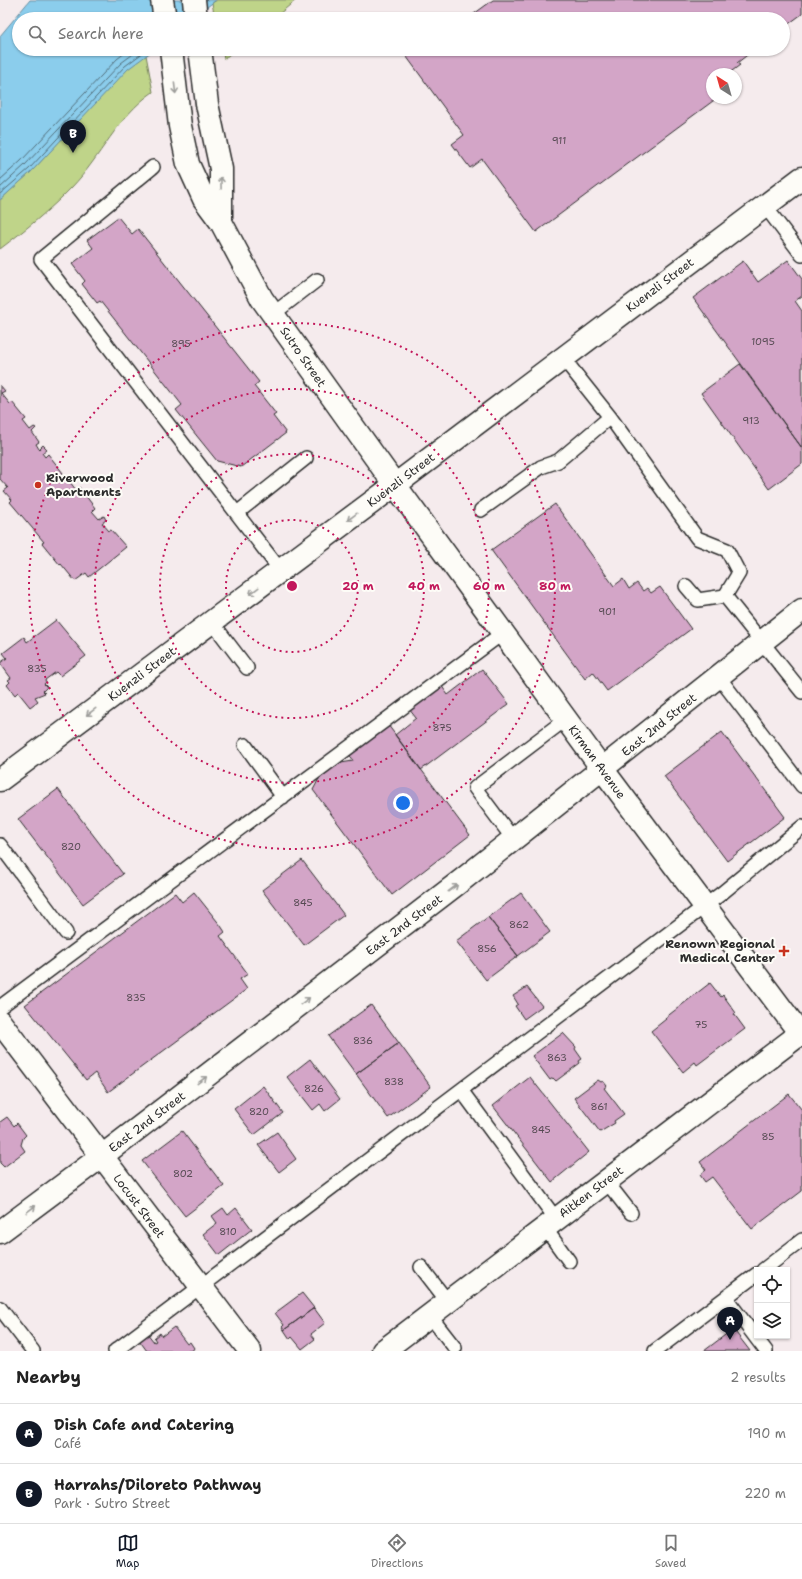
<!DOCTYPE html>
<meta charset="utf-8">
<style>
:root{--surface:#fff;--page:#f6f6f6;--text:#222;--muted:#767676;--line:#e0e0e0;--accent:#111827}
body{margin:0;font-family:"Shantell Sans",sans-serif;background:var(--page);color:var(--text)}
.controls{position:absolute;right:12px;bottom:12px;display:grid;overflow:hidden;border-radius:0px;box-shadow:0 1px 3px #0004}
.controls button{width:36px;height:36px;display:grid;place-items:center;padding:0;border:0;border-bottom:1px solid var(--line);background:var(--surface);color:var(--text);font:20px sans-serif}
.compass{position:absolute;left:706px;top:68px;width:36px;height:36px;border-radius:50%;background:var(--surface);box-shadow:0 1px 3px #0004;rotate:323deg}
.you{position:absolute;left:403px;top:803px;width:14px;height:14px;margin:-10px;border:3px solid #fff;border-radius:50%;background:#1a73e8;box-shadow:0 0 0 6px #1a73e833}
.badge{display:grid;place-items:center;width:26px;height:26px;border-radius:50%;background:var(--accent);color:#fff;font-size:13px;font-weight:700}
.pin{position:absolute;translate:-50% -33px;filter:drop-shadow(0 1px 2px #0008)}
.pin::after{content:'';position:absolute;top:21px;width:14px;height:12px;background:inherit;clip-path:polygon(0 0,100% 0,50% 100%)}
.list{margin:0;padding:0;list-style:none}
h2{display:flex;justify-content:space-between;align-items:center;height:52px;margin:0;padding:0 16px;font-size:17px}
h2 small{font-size:13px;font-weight:400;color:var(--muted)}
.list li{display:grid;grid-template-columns:26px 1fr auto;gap:12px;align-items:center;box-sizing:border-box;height:60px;padding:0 16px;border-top:1px solid var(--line)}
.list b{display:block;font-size:15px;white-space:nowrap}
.list p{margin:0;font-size:13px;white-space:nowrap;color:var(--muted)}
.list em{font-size:13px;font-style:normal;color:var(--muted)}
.icon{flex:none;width:22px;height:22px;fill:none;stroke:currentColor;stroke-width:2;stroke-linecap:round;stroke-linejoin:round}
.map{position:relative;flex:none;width:802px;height:1351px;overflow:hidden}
.search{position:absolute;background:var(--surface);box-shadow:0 1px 3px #0004;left:12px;right:12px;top:12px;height:44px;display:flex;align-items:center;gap:10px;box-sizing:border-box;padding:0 14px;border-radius:22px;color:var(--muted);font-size:15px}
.sheet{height:172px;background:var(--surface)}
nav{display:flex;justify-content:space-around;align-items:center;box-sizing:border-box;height:56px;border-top:1px solid var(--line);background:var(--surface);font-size:11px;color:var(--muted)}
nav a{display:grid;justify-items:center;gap:2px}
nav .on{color:var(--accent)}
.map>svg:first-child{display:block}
</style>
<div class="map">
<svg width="802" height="1351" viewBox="0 0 802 1351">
<rect width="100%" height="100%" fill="#f5ebed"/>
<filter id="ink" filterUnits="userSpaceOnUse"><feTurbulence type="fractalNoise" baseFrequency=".025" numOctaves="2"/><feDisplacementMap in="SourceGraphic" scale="8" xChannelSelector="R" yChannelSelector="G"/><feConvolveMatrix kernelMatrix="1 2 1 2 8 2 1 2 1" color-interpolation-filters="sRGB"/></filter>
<g filter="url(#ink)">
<path fill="#bfd489" stroke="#75805a" d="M217 0H296L273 19H215L212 3Z
M222 49H236L224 59Z
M146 55 153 92C117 117 101 157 72 187 50 210 25 230 0 249V200L31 172 127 69Z"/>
<path fill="#8bcdec" stroke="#658c9f" d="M30 0H216L192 19H19V49H155L128 69 31 172 0 200V36Z"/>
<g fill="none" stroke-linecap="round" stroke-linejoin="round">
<path stroke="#516c78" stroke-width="1" d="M0 180 21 161 117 59 130 49
M0 188 25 165 121 63 140 49
M0 194 29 169 125 66 148 49"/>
</g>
<path fill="#d3a5c7" stroke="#2b2b2b" d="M493 0H802V14L783 28V19H467Z
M401 49H755L737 63 740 65 728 74H712V98H717L536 232 482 159 470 168 452 144 464 135Z
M118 217 132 234 138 229 259 382 254 386 276 414 273 416 286 433 241 467 217 461 176 410 182 405 100 301 97 303 82 284 85 281 72 264 93 248 87 240Z
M788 260 802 279V296L795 301 802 311V448L693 298 743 261 758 282Z
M740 364 802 448V464L769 489 701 393Z
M0 385 5 391 1 393 10 404 12 402 26 419 23 421 30 430 34 427 36 428 32 432 39 442 36 444 39 449 43 445 47 449 42 453 45 457 48 454 63 473 60 476 63 480 68 476 70 479 73 476 75 478 70 482 76 490 79 487 95 508 92 511 99 519 104 516 106 520 102 523 109 531 111 530 126 547 89 577 86 573 75 581 61 564 60 565 42 543 44 542 10 502 12 500 4 491 8 488 0 479Z
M555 504 614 586 623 579 629 589 637 583 643 591 647 588 651 593 660 587 691 629 607 691 593 672 585 679 491 550Z
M56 620 86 656 60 676 56 672 45 680 46 682 44 684 47 687 43 691 45 693 35 697 38 701 30 707 18 692 15 695 7 685 10 682 8 680 11 678 0 663 7 658 3 653 24 637 27 642Z
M482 669 509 704 421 770 395 735 416 718 409 709 441 685 448 695Z
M388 725 470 835 392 895 313 790 321 775 335 764 353 761 349 754Z
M722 732 785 817 727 861 664 776Z
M58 789 123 874 83 904 18 819Z
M302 860 344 915 304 945 262 890Z
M194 892 221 926 225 932 220 936 248 974 240 979 247 989 108 1092 95 1073 86 1080 25 1005 175 893 182 902Z
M521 893 550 932 518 956 488 917Z
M488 917 518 956 486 980 456 941Z
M710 983 721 997 723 995 736 1013 734 1014 745 1029 697 1065 695 1062 683 1072 651 1031 666 1019 665 1018Z
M527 987 542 1006 524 1019 515 1006 518 1004 513 996Z
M371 1005 399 1043 356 1074 328 1036Z
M563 1033 576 1047 575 1049 582 1059 579 1061 580 1063 556 1081 553 1078 550 1080 532 1056Z
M399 1043 431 1087 388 1118 356 1074Z
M310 1059 340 1099 325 1111 320 1104 313 1110 287 1077Z
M530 1077 589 1152 552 1182 493 1106Z
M598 1080 601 1082 603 1081 607 1086 604 1088 624 1114 614 1121 615 1123 600 1132 574 1098Z
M263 1086 283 1113 254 1135 234 1109Z
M789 1094 802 1110V1191L752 1229 712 1177 705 1182 700 1175 706 1170 700 1162Z
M7 1117 14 1126 17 1123 26 1135 23 1138 21 1145 25 1151 4 1167 0 1163V1122Z
M182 1131 224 1186 185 1216 142 1161Z
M277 1132 296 1159 279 1172 258 1145Z
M223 1208 228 1215 236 1208 252 1229 219 1255 203 1234 217 1223 212 1216Z
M302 1293 314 1308 284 1330 282 1327 284 1325 275 1313Z
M314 1308 325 1323 311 1334 315 1339 302 1349 292 1337 290 1339 284 1330Z
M174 1327 187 1344 190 1342 194 1348 192 1351H147L139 1340 147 1333 154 1342 156 1341 154 1338 160 1333 162 1336Z
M733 1329 750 1351H704Z"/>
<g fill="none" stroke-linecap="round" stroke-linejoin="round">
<defs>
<path id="service" d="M153 167 41 259 281 571
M765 206 802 255
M273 314 317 280
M563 358 610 417
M481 510 541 467 558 461 610 417 697 538 727 550 739 573 725 596 802 692
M237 513 306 458
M686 586 698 600 725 596
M212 622 247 668
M718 676 802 786
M245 745 283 797
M514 840 475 788 566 719
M0 845 66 933
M0 1007 504 632
M461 1090 556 1219
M606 1181 631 1213
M545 1228 569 1261
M421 1267 448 1302
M763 1270 802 1240
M726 1298 766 1351
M0 1308 33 1351
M430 1316 455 1348
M115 1351 722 893 802 827
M655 1351 757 1274"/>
<path id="minor" d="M0 1022 250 1351
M383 1351 800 1034"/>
<path id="tertiary" d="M162 0 165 19
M194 0 196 19
M171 49 180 126 188 164 204 199 221 222 262 299 395 485 802 178
M200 49 207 104 221 169V222
M603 770 802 1036"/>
<path id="secondary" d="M0 780 395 485 603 770
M0 1232 102 1156 462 880 802 610"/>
</defs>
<use href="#service" stroke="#2b2b2b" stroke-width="16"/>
<use href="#minor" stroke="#2b2b2b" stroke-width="25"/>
<use href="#tertiary" stroke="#2b2b2b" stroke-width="25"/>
<use href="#secondary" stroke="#2b2b2b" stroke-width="25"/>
<use href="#service" stroke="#fdfcf7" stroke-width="13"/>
<use href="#minor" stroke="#fdfcf7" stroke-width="22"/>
<use href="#tertiary" stroke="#fdfcf7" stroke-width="22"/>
<use href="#secondary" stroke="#fdfcf7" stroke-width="22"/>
</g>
<defs><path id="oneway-shaft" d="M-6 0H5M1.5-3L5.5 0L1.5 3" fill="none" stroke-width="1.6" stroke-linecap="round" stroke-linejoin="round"/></defs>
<g stroke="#9e9e9b">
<use href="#oneway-shaft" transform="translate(175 88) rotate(83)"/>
<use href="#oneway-shaft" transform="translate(221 183) rotate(-91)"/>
<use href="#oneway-shaft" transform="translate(352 517) rotate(143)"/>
<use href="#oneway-shaft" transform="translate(254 591) rotate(143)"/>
<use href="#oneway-shaft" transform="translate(91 712) rotate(143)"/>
<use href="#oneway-shaft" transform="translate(453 888) rotate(-37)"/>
<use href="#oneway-shaft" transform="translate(305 1001) rotate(-37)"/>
<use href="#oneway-shaft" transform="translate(202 1080) rotate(-37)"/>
<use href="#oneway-shaft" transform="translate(31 1209) rotate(-37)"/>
</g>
</g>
<g fill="none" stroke="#c2185b" stroke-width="2" stroke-dasharray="2 4">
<circle cx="292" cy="586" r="66"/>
<circle cx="292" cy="586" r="132"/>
<circle cx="292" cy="586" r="197"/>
<circle cx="292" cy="586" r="263"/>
</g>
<g fill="#c8321e" stroke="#fdfcf7" stroke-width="1.5">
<circle cx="38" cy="485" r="4"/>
<path d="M782 945h4v4h4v4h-4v4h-4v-4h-4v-4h4z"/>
</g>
<g text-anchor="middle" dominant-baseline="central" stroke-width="4" stroke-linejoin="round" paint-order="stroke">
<g font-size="10" fill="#554a52">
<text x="559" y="140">911</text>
<text x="763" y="341">1095</text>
<text x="181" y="343">895</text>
<text x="751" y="420">913</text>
<text x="607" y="611">901</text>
<text x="37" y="668">835</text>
<text x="442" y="727">875</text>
<text x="71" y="846">820</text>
<text x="303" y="902">845</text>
<text x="519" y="924">862</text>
<text x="487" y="948">856</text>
<text x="136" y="997">835</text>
<text x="701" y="1024">75</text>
<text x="363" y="1040">836</text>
<text x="557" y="1057">863</text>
<text x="394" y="1081">838</text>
<text x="314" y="1088">826</text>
<text x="599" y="1106">861</text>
<text x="259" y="1111">820</text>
<text x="541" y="1129">845</text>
<text x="768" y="1136">85</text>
<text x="183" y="1173">802</text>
<text x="228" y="1231">810</text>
</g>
<g font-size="12" fill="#2b2b2b" stroke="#fdfcf7">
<text transform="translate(660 285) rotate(-37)">Kuenzli Street</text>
<text transform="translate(303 357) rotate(55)">Sutro Street</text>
<text transform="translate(401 480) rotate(-37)">Kuenzli Street</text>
<text transform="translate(142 674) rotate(-37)">Kuenzli Street</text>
<text transform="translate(659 725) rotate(-39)">East 2nd Street</text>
<text transform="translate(597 762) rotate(54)">Kirman Avenue</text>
<text transform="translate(404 925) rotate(-37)">East 2nd Street</text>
<text transform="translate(147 1122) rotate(-37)">East 2nd Street</text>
<text transform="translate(591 1192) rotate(-37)">Aitken Street</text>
<text transform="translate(139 1206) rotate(53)">Locust Street</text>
</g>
<g font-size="12" font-weight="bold" fill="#2b2b2b" stroke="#fdfcf7" text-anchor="start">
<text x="46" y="478">Riverwood<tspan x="46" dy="14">Apartments</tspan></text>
<text x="775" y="944" text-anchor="end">Renown Regional<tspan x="775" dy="14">Medical Center</tspan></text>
</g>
</g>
<circle cx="292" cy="586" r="6" fill="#c2185b" stroke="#fdfcf7" stroke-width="2"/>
<g font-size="12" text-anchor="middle" font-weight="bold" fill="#c2185b" stroke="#fdfcf7" stroke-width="4" stroke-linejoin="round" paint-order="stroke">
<text x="358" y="590">20 m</text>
<text x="424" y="590">40 m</text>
<text x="489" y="590">60 m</text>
<text x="555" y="590">80 m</text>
</g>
</svg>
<div class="controls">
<button><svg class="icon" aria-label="locate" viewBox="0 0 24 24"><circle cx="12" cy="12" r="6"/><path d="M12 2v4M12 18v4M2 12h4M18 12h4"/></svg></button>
<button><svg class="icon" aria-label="layers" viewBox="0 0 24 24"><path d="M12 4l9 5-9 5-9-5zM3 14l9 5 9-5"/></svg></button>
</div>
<svg class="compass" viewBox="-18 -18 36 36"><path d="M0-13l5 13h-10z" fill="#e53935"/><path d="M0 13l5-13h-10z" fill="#767676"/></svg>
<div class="you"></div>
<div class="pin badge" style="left:730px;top:1340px">A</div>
<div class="pin badge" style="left:73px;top:153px">B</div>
<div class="search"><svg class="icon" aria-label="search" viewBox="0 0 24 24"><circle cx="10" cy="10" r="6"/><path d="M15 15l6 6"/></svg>Search here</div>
</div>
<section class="sheet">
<h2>Nearby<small>2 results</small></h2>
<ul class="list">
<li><span class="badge">A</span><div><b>Dish Cafe and Catering</b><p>Café</p></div><em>190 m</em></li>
<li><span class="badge">B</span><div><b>Harrahs/Diloreto Pathway</b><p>Park · Sutro Street</p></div><em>220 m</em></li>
</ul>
</section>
<nav>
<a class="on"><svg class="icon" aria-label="map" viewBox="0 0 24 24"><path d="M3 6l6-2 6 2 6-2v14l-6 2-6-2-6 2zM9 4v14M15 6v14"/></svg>Map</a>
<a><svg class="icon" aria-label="directions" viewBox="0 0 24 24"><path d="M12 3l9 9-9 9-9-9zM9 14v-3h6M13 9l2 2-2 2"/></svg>Directions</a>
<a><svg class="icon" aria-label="saved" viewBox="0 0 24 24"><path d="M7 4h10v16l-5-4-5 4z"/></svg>Saved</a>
</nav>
